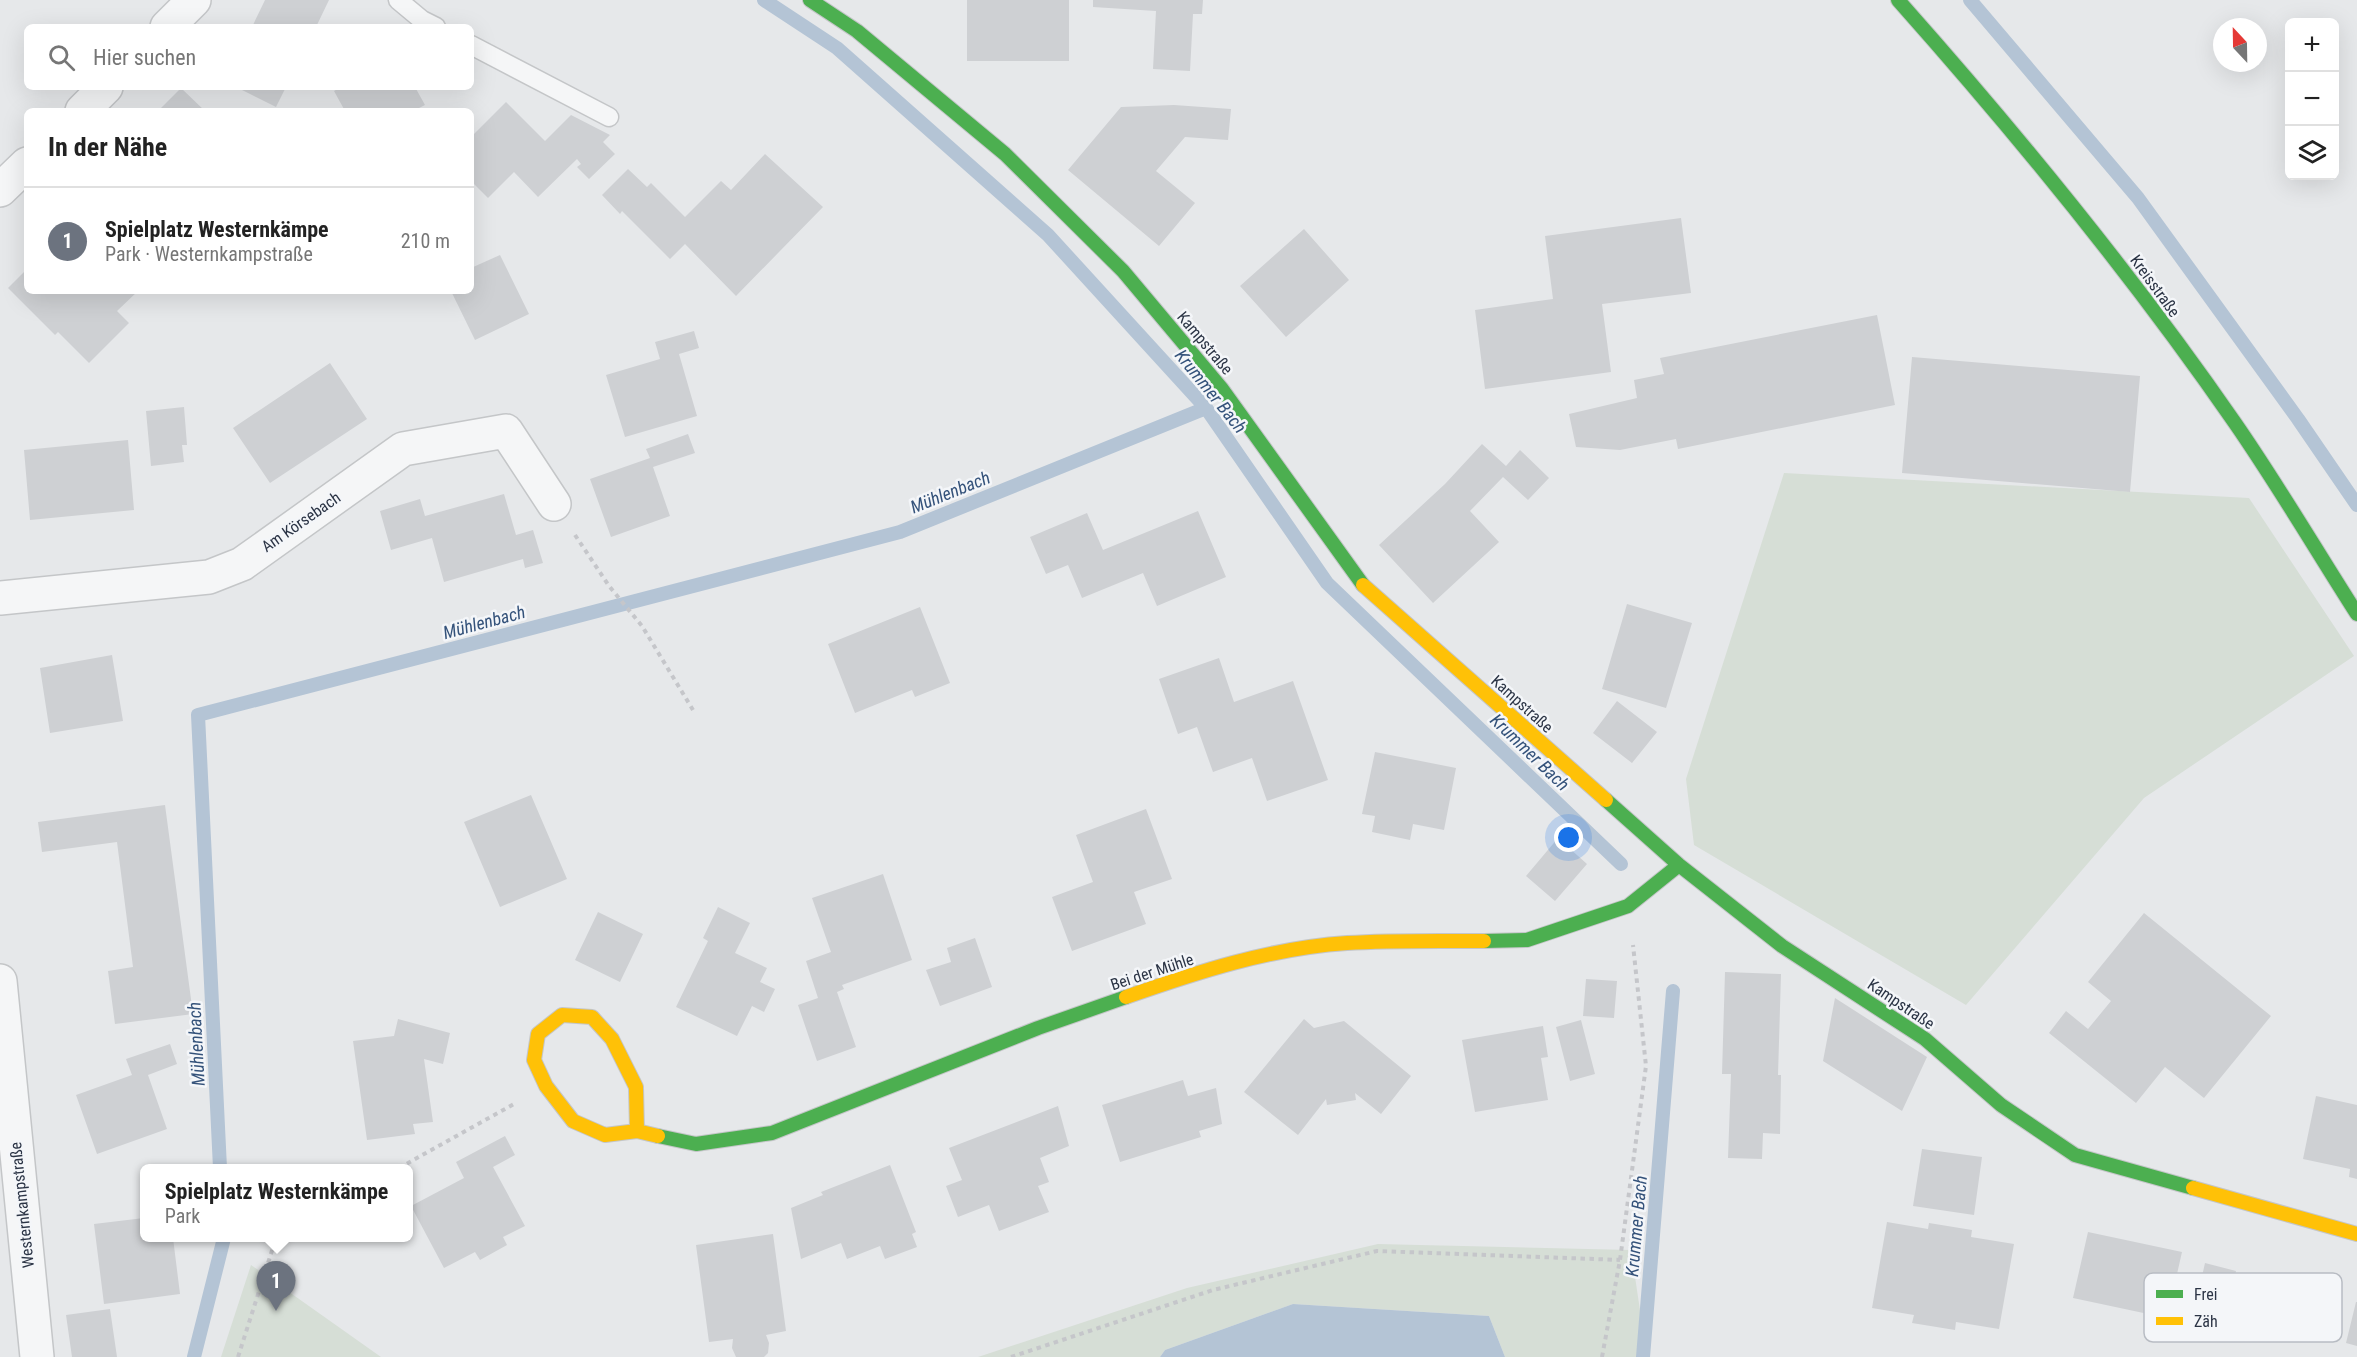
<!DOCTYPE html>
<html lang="de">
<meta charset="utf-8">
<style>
:root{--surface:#fff;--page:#f2f2f2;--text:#222;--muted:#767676;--line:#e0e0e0;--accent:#6c737f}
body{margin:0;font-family:"Roboto Condensed",sans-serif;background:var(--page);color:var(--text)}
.controls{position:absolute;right:18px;top:18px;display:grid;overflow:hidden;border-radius:9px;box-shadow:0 6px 24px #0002}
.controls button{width:54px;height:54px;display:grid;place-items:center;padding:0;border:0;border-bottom:2px solid var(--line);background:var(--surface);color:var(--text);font:30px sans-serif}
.compass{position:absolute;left:2213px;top:18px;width:54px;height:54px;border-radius:50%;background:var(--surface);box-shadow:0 6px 24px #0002;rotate:338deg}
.you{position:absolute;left:1569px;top:838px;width:21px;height:21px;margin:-15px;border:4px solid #fff;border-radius:50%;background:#1a73e8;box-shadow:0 0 0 9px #1a73e833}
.badge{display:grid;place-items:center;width:39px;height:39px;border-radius:50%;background:var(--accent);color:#fff;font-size:20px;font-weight:700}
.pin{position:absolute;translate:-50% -50px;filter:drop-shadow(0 2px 3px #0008)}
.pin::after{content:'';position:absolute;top:32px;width:21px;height:18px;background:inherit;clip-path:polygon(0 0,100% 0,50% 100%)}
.popup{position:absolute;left:140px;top:1164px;width:273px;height:78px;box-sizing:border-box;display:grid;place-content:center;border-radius:9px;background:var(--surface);filter:drop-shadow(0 2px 4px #0005);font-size:20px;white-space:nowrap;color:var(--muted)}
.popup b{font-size:22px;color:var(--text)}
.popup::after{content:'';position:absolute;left:50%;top:100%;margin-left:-12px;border:12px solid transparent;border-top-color:var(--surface)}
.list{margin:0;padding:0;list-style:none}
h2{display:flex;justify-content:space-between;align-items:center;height:78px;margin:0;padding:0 24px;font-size:26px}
h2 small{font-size:20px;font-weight:400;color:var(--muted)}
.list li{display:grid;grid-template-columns:39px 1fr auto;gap:18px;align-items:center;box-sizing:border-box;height:108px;padding:0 24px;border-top:2px solid var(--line)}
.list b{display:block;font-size:22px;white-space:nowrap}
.list p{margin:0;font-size:20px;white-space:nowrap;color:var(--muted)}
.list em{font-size:20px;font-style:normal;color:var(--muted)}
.icon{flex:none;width:33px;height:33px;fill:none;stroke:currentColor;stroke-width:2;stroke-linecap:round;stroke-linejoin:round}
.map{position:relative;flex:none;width:2357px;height:1357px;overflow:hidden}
.search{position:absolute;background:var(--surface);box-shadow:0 6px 24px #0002;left:24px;top:24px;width:450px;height:66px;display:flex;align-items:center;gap:15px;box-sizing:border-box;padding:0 21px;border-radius:9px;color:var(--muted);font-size:22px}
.panel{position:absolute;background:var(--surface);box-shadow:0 6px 24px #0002;left:24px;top:108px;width:450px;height:186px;border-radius:9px}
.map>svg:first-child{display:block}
</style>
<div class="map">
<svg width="2357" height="1357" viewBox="0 0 2357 1357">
<rect width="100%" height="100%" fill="#e6e8ea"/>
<path fill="#d6ded6" d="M1784 473 2249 498 2354 656 2144 798 1966 1005 1694 845 1686 779Z
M1378 1244 1631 1250 1647 1357H1505L1489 1316 1293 1304 1165 1350 1160 1357H978L1187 1288Z
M251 1265 381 1357H221Z"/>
<path fill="#b4c4d5" d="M1293 1304 1489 1316 1505 1357H1160L1165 1350Z"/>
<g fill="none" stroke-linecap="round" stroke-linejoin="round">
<path stroke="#b4c4d5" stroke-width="14" d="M764 0 837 48 1048 235 1206 408 1327 583 1621 864
M1970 0 2138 198 2298 419 2357 505
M220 1168 198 715 900 532 1206 408
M194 1357 224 1238
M1643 1357 1673 991"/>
</g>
<path fill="#ced0d3" d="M265 0H329L316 27H252Z
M967 0H1069V61H967Z
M1093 0H1203L1202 14H1193L1190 71 1153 69 1156 11 1093 7Z
M236 87H286L276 107Z
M341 87H415L425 105 413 111H345L334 91Z
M181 88 205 111H158Z
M506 102 545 141 571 115 610 135 603 142 615 154 589 179 577 167 581 164 577 159 538 197 514 172 488 198 471 181V137Z
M1174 105 1231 109 1228 140 1185 137 1156 171 1195 203 1159 246 1068 170 1121 107Z
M765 154 823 207 736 296 685 244 670 259 622 211 620 214 602 195 628 169 647 187 651 183 685 217 721 181 731 190Z
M1681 218 1691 293 1602 304 1611 372 1485 389 1475 310 1553 299 1545 236Z
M1304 229 1349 280 1286 337 1240 286Z
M500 255 529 314 475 340 451 291H471V268Z
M27 269V291H138L117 311 129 323 89 363 58 332 55 335 8 288Z
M1877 315 1895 405 1678 449 1676 439 1620 450 1576 447 1569 414 1637 398 1634 380 1664 374 1660 358Z
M694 331 699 348 679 354 697 416 625 437 606 375 660 359 655 342Z
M1912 357 2140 376 2130 492 1902 473Z
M330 363 367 419 270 483 233 428Z
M184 407 187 445H182L184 462 151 466 146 411Z
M688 434 695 453 653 467 670 516 611 537 590 479 650 458 646 449Z
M128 440 134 510 30 520 24 450Z
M1482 444 1506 466 1520 450 1549 478 1528 500 1503 477 1470 511 1499 542 1433 603 1379 545 1445 484Z
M504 494 516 535 533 530 543 563 525 568 523 559 444 582 432 538 391 550 380 511 420 499 425 516Z
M1198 511 1226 577 1157 606 1143 573 1082 598 1068 565 1046 574 1030 537 1087 513 1103 550Z
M1627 604 1692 623 1666 708 1602 689Z
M920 607 950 683 915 697 912 690 855 713 828 644Z
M112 655 123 721 50 733 40 668Z
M1219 658 1234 702 1293 681 1328 780 1267 801 1252 758 1213 772 1197 727 1178 734 1159 679Z
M1617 701 1657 732 1632 763 1593 733Z
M1375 752 1456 768 1444 830 1413 824 1410 840 1372 832 1375 816 1362 814Z
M531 795 567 879 500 907 464 822Z
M165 805 193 1014 115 1024 108 971 133 967 117 842 42 852 38 822Z
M1146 809 1172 879 1134 892 1146 924 1072 951 1052 897 1093 882 1076 835Z
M1558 838 1587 864 1555 901 1526 876Z
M883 874 912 960 842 985 844 989 837 992 856 1047 817 1061 798 1005 818 998 806 961 831 952 812 898Z
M718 907 750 923 735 953 767 968 760 982 775 989 764 1012 752 1006 737 1036 676 1007 708 941 703 938Z
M598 912 643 934 620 982 575 960Z
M2144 913 2271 1016 2204 1098 2165 1067 2136 1103 2049 1033 2066 1011 2088 1029 2111 1001 2088 982Z
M975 938 992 987 940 1006 926 970 951 962 947 948Z
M1725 972 1781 974 1778 1075H1781L1780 1134 1763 1133 1762 1159 1728 1158 1731 1074H1722Z
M1586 979 1617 981 1614 1018 1583 1016Z
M1835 998 1927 1057 1902 1111 1823 1061Z
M398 1019 450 1033 443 1064 424 1059 433 1122 413 1124 415 1134 367 1140 353 1041 394 1036Z
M1304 1019 1314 1028 1344 1021 1411 1076 1381 1114 1355 1093 1356 1100 1327 1105 1326 1099 1298 1135 1244 1092Z
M1581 1020 1595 1074 1570 1081 1556 1027Z
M1543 1026 1548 1057 1541 1058 1548 1100 1475 1112 1462 1040Z
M170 1044 177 1064 148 1075 167 1129 97 1154 76 1095 132 1075 126 1059Z
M1183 1080 1188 1096 1216 1088 1222 1124 1199 1131 1201 1137 1120 1162 1102 1105Z
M2316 1096 2357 1105V1179L2349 1177 2350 1169 2303 1159Z
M1058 1106 1069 1146 1040 1158 1049 1182 1038 1186 1049 1212 999 1231 989 1205 958 1217 946 1186 962 1180 949 1148Z
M505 1136 515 1155 493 1167 525 1226 503 1237 507 1245 480 1260 475 1252 444 1268 411 1206 464 1178 456 1162Z
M1922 1149 1982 1157 1974 1215 1913 1206Z
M890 1165 916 1232 912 1234 917 1247 885 1259 880 1246 847 1259 841 1243 801 1259 791 1208 823 1195 821 1192Z
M144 1218V1238H173L180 1294 104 1304 94 1224Z
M1887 1222 1928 1229 1929 1223 1972 1230 1971 1237 2014 1244 1999 1329 1956 1322 1955 1330 1912 1323 1914 1315 1872 1308Z
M2088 1232 2182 1252 2167 1318 2073 1298Z
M773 1234 786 1331 766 1335 769 1343 768 1353 764 1357H736L732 1348 733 1339 709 1342 696 1245Z
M2205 1263 2236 1271 2227 1310 2196 1303Z
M2356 1302H2357V1346L2346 1343Z
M110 1309 117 1357H72L66 1315Z"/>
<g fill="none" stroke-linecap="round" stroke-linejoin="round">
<defs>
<path id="lane" d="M398 0 422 20 436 27
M471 45 609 117"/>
<path id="street" d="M167 27 194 0
M82 111 106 87
M0 190 27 164
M0 598 209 577 242 564 403 449 506 431 554 504
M0 981 37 1357"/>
<path id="fast" d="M810 0 857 31 1005 154 1123 271 1222 389 1363 585
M1898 0C2018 135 2132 274 2235 423 2278 485 2316 550 2357 614
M1606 800 1679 865 1782 946 1925 1039 2001 1105 2075 1155 2193 1188
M1484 941 1527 940 1628 906 1679 865
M658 1136 696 1144 772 1133 1038 1028 1126 997"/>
<path id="slow" d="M1363 585 1606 800
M1126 997C1197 972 1271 948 1347 943 1393 940 1439 941 1484 941
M637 1131 605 1135 573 1121 546 1086 534 1060 538 1034 562 1015 592 1017 612 1039 636 1087 637 1131 658 1136
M2193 1188 2357 1234"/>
</defs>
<use href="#lane" stroke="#c4c6c8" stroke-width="21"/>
<use href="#street" stroke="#c4c6c8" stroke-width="36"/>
<use href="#fast" stroke="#c4c6c8" stroke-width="16"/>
<use href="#slow" stroke="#c4c6c8" stroke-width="16"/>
<path stroke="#c5c6ca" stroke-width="4" stroke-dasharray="4.5 4.5" stroke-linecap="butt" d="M575 535 609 586 642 626 693 710
M399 1168 514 1104
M238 1357 276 1238
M1011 1357 1213 1290 1377 1251 1620 1260
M1602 1357 1620 1260 1646 1066 1633 945"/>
<use href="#lane" stroke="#f5f6f7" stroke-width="18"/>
<use href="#street" stroke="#f5f6f7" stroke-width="33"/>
<use href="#fast" stroke="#4caf50" stroke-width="14"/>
<use href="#slow" stroke="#ffc107" stroke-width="14"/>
</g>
<g text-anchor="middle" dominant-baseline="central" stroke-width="5" stroke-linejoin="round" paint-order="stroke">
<g font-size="16" fill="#2b3445" stroke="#f4f6f9">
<text transform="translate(2155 286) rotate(54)">Kreisstraße</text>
<text transform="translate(1205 343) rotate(50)">Kampstraße</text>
<text transform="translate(301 522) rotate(-35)">Am Körsebach</text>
<text transform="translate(1522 704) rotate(42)">Kampstraße</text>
<text transform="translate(1152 972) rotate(-18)">Bei der Mühle</text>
<text transform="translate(1901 1004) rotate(34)">Kampstraße</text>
<text transform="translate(22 1205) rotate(-96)">Westernkampstraße</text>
</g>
<g font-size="18" font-style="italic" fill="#34527a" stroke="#f4f6f9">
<text transform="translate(1211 391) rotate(51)">Krummer Bach</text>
<text transform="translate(950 492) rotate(-22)">Mühlenbach</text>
<text transform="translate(484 622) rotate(-15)">Mühlenbach</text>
<text transform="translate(1530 752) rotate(44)">Krummer Bach</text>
<text transform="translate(196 1044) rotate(-93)">Mühlenbach</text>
<text transform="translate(1636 1226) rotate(-85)">Krummer Bach</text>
</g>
</g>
<rect x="2144" y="1273" width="198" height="69" rx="9" fill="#f4f6f9" stroke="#b8bcc3" stroke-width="1.5"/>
<rect x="2156" y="1290" width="27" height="8" fill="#4caf50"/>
<rect x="2156" y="1317" width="27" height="8" fill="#ffc107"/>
<g font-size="16" fill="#2b3445">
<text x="2194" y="1300">Frei</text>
<text x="2194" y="1327">Zäh</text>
</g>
</svg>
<div class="controls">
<button>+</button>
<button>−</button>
<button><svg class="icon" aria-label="layers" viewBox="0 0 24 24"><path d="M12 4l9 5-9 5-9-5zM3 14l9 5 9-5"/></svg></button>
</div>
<svg class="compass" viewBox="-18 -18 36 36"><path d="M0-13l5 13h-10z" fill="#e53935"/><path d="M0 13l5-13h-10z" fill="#767676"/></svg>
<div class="you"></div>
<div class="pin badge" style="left:276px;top:1311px">1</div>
<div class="popup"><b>Spielplatz Westernkämpe</b>Park</div>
<div class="search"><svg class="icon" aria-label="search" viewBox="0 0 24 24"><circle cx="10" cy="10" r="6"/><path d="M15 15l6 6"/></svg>Hier suchen</div>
<section class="panel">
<h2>In der Nähe<small></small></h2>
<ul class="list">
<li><span class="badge">1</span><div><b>Spielplatz Westernkämpe</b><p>Park · Westernkampstraße</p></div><em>210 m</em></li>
</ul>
</section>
</div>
